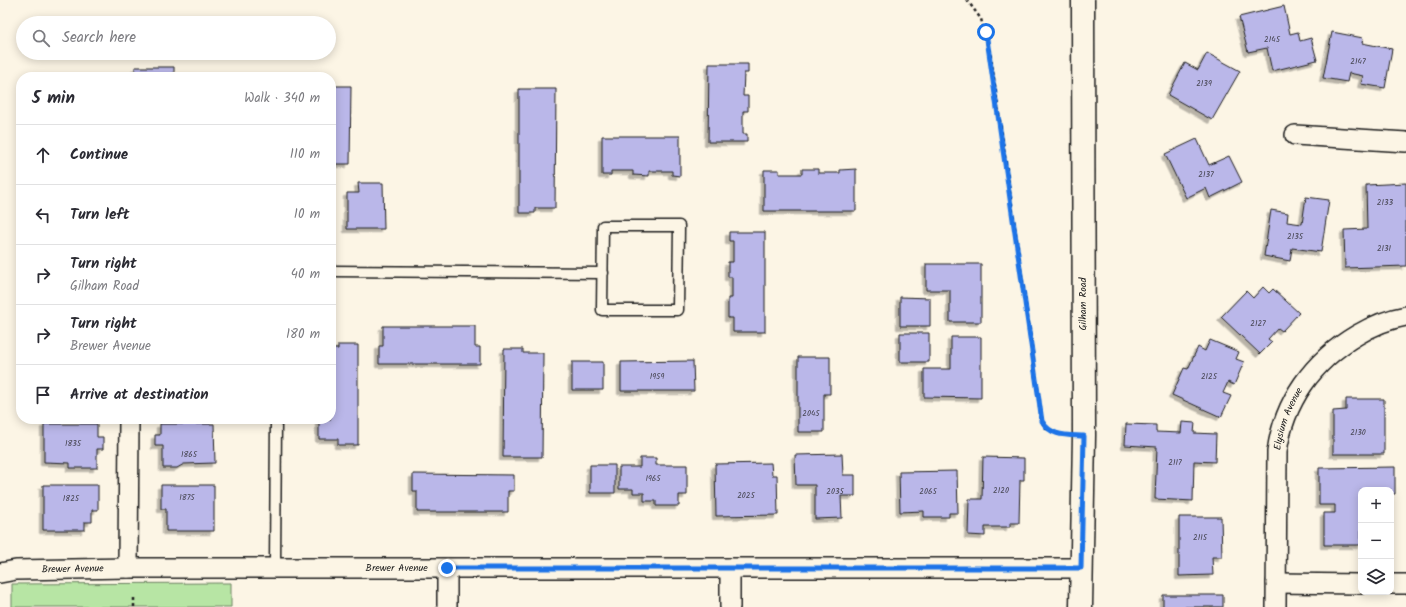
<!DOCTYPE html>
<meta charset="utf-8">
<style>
:root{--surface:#fff;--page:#f2f2f3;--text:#2b2b33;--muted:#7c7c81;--line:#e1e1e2}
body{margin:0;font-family:Kalam,sans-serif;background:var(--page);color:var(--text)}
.controls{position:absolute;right:12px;bottom:12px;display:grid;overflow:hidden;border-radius:8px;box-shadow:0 2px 10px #0003}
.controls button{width:36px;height:36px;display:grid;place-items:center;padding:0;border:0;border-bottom:1px solid var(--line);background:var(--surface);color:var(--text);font:20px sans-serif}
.stop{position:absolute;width:12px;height:12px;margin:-9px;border:3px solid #1a73e8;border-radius:50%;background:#fff}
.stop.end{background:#1a73e8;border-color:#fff;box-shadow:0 1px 4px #0008}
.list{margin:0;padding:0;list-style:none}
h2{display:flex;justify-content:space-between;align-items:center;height:52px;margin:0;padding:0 16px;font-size:17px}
h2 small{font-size:13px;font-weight:400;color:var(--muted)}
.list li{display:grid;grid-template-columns:26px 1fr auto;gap:12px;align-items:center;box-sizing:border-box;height:60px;padding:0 16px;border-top:1px solid var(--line)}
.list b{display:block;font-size:15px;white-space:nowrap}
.list p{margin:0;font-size:13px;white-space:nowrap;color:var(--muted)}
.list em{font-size:13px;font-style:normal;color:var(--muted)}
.icon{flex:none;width:22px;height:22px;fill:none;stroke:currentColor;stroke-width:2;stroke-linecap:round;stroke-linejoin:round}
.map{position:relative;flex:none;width:1406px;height:607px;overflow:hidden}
.search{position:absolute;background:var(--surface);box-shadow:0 2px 10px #0003;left:16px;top:16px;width:320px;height:44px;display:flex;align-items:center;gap:10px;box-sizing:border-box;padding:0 14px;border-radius:22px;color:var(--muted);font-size:15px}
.panel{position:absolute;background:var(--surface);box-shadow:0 2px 10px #0003;left:16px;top:72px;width:320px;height:352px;border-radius:16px}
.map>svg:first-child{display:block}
</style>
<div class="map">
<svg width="1406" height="607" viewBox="0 0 1406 607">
<defs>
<filter id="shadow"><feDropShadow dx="-3.5" dy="3.5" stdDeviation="0" flood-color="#0004"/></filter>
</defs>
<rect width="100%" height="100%" fill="#fcf5e5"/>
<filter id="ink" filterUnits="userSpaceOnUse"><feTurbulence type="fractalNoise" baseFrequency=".025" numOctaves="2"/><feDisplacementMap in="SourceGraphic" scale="8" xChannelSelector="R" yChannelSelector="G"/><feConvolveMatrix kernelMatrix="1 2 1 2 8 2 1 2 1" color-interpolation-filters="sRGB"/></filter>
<g filter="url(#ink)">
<path fill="#b7e5a4" stroke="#6a8060" d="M231 583V607H12V584Z"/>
<path fill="#bab7e9" stroke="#1c1c1c" filter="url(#shadow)" d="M1284 6 1290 34 1298 32 1300 41 1311 38 1317 60 1272 71 1267 48 1248 52 1239 17Z
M1332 32 1363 38 1362 43 1392 49 1385 88 1361 84 1363 76 1349 73 1347 82 1323 78Z
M1207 53 1240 71 1212 120 1168 95 1185 63 1198 70Z
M709 64H748V73H744L743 96H748V111H743V134H747V142H708Z
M135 67H174V77H139L135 76Z
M331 86H351L350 164H331Z
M519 89H556L555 208H535V213H519Z
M602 136H680V176L672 175V171H649V176L633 175V171H611V175H602Z
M1197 139 1209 165 1229 156 1242 182 1210 198 1206 188 1186 198 1165 154Z
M802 169H818V173H840V170L856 169V211H764V170H779V174H802Z
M358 183H383L384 229H347V193H359Z
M1406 183V266L1345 268 1344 230 1367 229 1366 185Z
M1306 197 1329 200 1321 252 1292 248 1290 261 1264 256 1271 210 1288 213 1287 222 1302 224Z
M729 232H765V332H733V318H728V298H732V277H728V262H733V241H729Z
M926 264H981V322H950V290H926Z
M1263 287 1269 293 1273 289 1299 313 1282 331 1278 328 1268 339 1272 342 1260 354 1221 317 1246 291 1253 298Z
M900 297 930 298V326H900Z
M383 326H475V347H480V364H379V346H383Z
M900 333H929V362H900Z
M951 337H981V398L924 397V369H951Z
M1210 340 1239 352 1236 359 1244 362 1234 385 1228 382 1223 393 1231 396 1221 417 1172 395 1184 368 1188 369 1198 347 1205 351Z
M338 345H358V445H338V439H319V419H331V349H338Z
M504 349H523V353H543L542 457H503Z
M798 357H830V394H824V432H798Z
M693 361 694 391H621V362Z
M572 362H603V390H572Z
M1346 399H1384V454H1333V411L1346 410Z
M1182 422 1195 423 1194 433 1216 434 1215 462 1194 461 1193 501 1155 499 1157 447 1125 445 1126 424 1156 425V432L1181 433Z
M44 424H97V437H103V449H97V468H70V463L44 462Z
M160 424H214L215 463 184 464 177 468H163V446H155V435H160Z
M842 454 843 475H855V496H841L842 518 815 519V485H796L795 455Z
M983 457 1024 458V480H1020L1019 523H1010V527H985V536L968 535 969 499H982Z
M640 458H656V465H687V495H679V506H656V501H644V493H633V489H619V467H640Z
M771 463 772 475H777L778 515 716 516 715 464Z
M590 465H615V493H590Z
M1395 467V494H1391V490H1361V545H1324V513H1335V505H1319V468Z
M957 471 958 513H949V517H924V511L900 512 899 472Z
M413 474 514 475V491H508V512H417V491H413Z
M43 485H98V510H92V522H85V530H43Z
M161 485H214V531H166V509H161Z
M1179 517H1221L1222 557H1212L1213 575 1179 576Z
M1163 595H1223V607H1163Z"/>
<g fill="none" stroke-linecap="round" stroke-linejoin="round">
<defs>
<path id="lane" d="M603 226H679L678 310H602Z
M331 271 603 273
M275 568 276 419"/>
<g id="street">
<path d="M1295 135 1406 142"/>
<path d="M128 568 129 419"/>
<path id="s1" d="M0 573 16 570 128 568H1081"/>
<path d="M1276 583 1361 584"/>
<path d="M1391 584H1406"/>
<path d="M447 607V568"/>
<path d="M730 607V568"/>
<path id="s2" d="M1276 607 1277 452C1284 401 1313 361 1357 335 1372 326 1389 319 1406 316"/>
</g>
<path id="secondary" d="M1081 607 1084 435 1083 0"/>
</defs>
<use href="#lane" stroke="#1c1c1c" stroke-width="13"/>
<use href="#street" stroke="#1c1c1c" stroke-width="22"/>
<use href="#secondary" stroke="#1c1c1c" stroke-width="25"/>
<path stroke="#1c1c1c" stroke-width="2.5" stroke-dasharray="3 3" stroke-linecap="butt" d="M967 0 981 19 991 58 1042 421 1046 428 1061 435
M134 607V595"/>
<use href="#lane" stroke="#fcf5e5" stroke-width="10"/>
<use href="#street" stroke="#fcf5e5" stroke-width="19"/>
<use href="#secondary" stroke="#fcf5e5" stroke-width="22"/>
</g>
</g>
<g fill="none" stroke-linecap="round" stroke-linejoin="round" filter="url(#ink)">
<path stroke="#1a73e8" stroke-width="5" d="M447 568H1081L1084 436C1067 435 1051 437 1042 421L986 32"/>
</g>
<g text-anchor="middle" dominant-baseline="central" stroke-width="3.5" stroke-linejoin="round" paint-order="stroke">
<g font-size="8" fill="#44434f">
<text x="1272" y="39">2145</text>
<text x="1358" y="61">2147</text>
<text x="1204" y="83">2139</text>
<text x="1206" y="174">2137</text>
<text x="1385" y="202">2133</text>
<text x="1295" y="236">2135</text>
<text x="1384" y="248">2131</text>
<text x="1258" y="323">2127</text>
<text x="657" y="376">1959</text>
<text x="1209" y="376">2125</text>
<text x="811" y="413">2045</text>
<text x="1358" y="432">2130</text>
<text x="73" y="443">1835</text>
<text x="189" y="454">1865</text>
<text x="1175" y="462">2117</text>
<text x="653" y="478">1965</text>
<text x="1001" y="490">2120</text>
<text x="835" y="491">2035</text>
<text x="928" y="491">2065</text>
<text x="746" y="495">2025</text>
<text x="187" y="497">1875</text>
<text x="71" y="498">1825</text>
<text x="1200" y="537">2115</text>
</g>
<g font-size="10" fill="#1c1c1c" stroke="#fcf5e5">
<text transform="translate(1083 304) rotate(-90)">Gilham Road</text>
<text stroke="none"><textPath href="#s2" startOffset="190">Elysium Avenue</textPath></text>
<text stroke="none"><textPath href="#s1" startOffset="397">Brewer Avenue</textPath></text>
<text stroke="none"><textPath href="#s1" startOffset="73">Brewer Avenue</textPath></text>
</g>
</g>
</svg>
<div class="controls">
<button>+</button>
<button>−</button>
<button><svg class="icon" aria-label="layers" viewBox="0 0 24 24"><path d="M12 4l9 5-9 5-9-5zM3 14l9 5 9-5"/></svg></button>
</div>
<div class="stop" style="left:986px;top:32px"></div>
<div class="stop end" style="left:447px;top:568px"></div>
<div class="search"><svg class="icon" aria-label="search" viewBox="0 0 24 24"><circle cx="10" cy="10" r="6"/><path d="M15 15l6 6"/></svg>Search here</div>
<section class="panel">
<h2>5 min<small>Walk · 340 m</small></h2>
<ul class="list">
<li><svg class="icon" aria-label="ahead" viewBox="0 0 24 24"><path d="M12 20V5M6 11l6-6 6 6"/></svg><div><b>Continue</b></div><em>110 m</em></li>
<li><svg class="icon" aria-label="left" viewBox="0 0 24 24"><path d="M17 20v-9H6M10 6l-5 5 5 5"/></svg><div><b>Turn left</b></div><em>10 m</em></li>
<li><svg class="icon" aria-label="right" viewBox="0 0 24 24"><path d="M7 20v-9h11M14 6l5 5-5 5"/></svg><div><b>Turn right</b><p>Gilham Road</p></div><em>40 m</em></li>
<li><svg class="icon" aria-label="right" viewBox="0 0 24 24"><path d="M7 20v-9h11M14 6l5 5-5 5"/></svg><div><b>Turn right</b><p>Brewer Avenue</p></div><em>180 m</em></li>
<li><svg class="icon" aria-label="arrive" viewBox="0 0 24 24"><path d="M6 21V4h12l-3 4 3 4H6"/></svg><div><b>Arrive at destination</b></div></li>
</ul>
</section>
</div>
